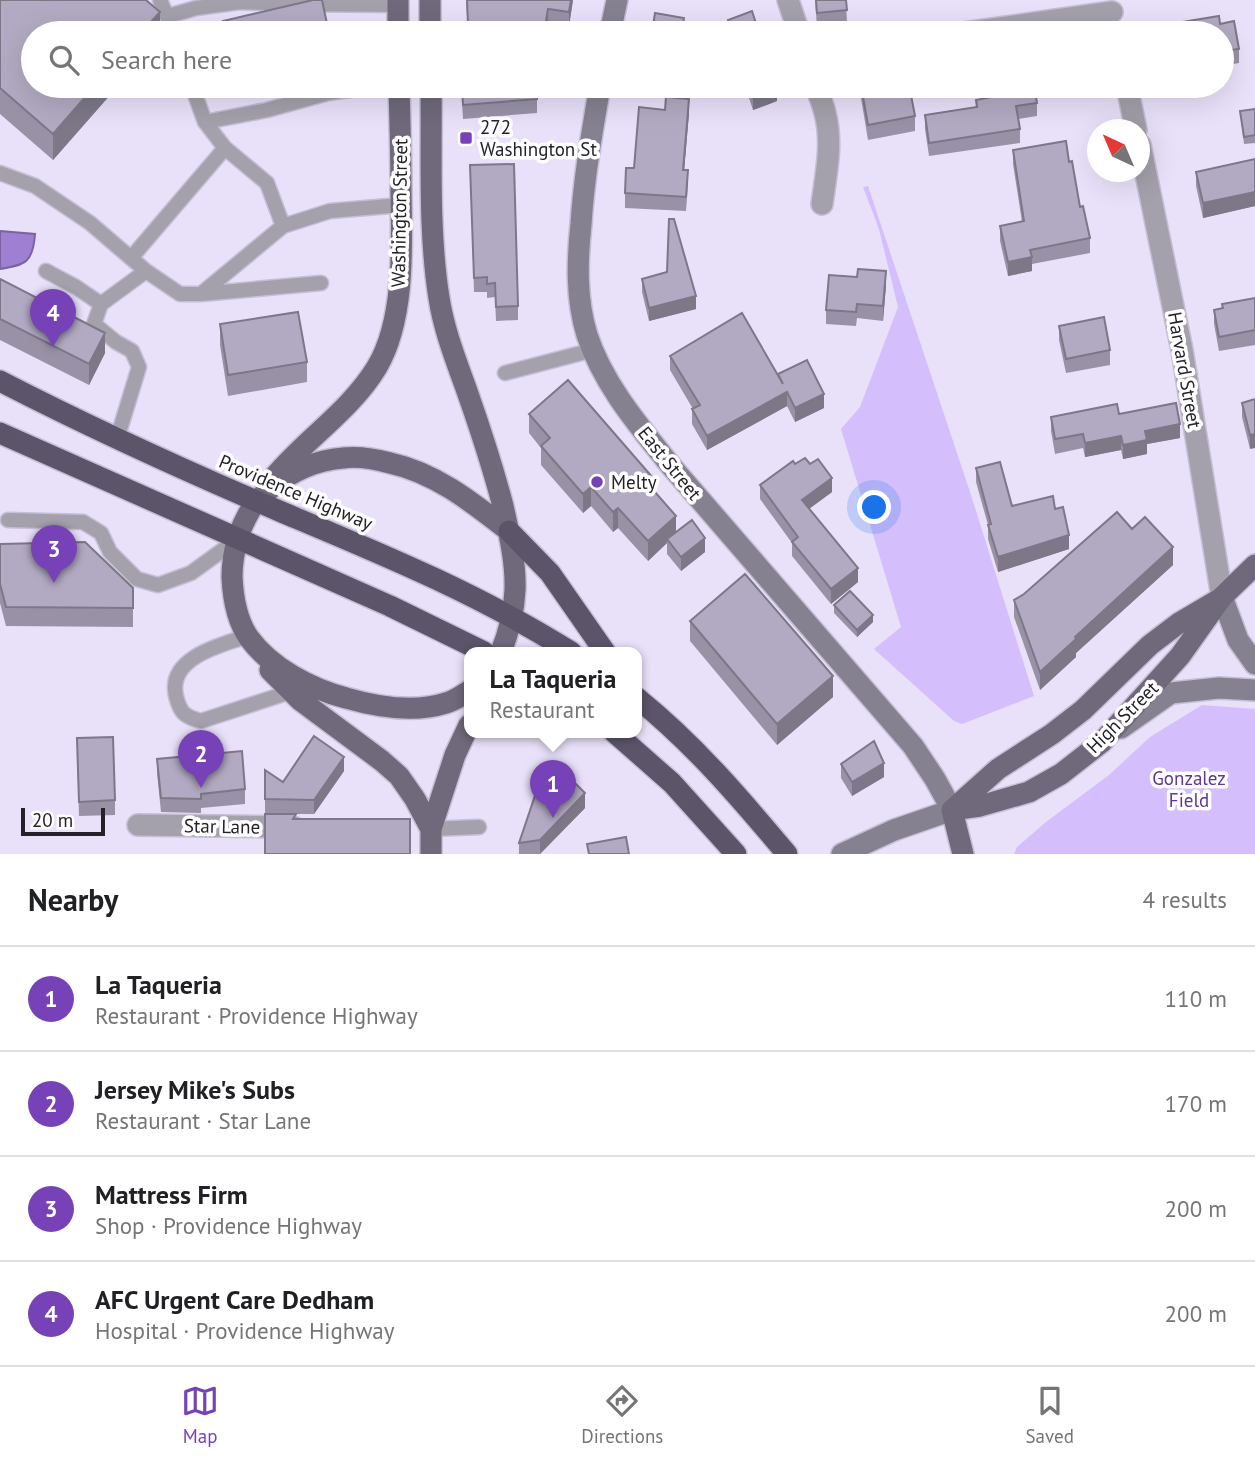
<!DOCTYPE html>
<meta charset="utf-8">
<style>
:root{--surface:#fff;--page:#f2f2f2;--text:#202124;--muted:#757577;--line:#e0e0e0;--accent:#7741b8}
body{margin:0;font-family:"PT Sans",sans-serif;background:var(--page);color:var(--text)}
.compass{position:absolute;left:1087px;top:119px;width:63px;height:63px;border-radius:50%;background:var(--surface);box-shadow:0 7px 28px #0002;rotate:316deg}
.scale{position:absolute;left:21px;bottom:18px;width:84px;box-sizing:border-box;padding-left:7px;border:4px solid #24212a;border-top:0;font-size:19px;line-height:24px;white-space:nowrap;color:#24212a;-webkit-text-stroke:5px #fff;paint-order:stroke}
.you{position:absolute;left:875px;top:508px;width:24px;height:24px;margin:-18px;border:5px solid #fff;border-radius:50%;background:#1a73e8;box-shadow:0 0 0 10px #1a73e833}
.badge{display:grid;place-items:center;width:46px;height:46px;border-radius:50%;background:var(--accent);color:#fff;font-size:23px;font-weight:700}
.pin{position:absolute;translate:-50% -58px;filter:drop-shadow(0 2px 4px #0008)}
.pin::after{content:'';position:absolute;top:37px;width:24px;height:21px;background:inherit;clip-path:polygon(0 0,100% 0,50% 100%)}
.popup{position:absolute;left:464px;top:647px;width:178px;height:91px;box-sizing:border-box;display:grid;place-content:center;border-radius:14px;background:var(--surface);filter:drop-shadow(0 2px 5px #0005);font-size:23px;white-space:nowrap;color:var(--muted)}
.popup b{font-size:26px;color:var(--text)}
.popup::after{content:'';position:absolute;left:50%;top:100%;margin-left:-14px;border:14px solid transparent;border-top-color:var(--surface)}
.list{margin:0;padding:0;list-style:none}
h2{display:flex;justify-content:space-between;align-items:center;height:91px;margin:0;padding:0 28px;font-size:30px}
h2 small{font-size:23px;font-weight:400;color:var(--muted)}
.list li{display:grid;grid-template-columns:46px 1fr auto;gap:21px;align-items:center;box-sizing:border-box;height:105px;padding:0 28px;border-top:2px solid var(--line)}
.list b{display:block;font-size:26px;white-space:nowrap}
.list p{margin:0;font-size:23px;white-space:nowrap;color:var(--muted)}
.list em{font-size:23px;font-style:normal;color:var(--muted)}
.icon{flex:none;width:38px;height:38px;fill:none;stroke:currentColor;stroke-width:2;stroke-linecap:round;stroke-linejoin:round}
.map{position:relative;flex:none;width:1255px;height:854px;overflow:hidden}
.search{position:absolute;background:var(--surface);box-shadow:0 7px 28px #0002;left:21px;right:21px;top:21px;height:77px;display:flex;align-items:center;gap:18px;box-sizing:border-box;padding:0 24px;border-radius:38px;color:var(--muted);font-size:26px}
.sheet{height:511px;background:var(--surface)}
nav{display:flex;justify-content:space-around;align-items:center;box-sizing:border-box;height:98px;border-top:2px solid var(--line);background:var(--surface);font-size:19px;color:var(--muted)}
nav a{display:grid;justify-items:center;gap:4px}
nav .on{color:var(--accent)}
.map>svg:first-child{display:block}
</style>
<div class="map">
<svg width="1255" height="854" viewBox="0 0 1255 854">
<rect width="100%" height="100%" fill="#e9e1fa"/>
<path fill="#d4befc" d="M868 186 971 495 1034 696 962 724 954 721 874 649 901 627 841 429 860 407 898 307 879 229 863 187Z
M1202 705 1255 709V854H1014L1017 847 1046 822 1109 775 1150 737Z"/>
<path fill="#9f7fd2" stroke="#7a63a0" stroke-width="2" d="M0 231 35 234C33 262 26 265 0 269Z"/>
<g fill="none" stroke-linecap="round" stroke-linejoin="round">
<defs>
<path id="lane" d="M160 0 174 33
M168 16 196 8 240 2 288 4 398 5
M205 122 267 110 328 93 379 86
M225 148 267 183 283 226
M0 173 35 186 90 223 146 271 180 294H201L283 226 330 211 401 205
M131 258 225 148 205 122 192 86
M46 271 76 287 101 304 94 324 116 342 132 351 139 367 117 439
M201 294 321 283
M101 304 146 271
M505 373 593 350
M8 520 83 522 101 533 110 552 137 579 158 585 191 573 238 539
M248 636C220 645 167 658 176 696 180 713 185 717 201 721L296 690
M431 829 479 827"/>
<path id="street" d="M788 0 799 33
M964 33 1112 12
M816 86C819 95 823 104 825 113 833 143 826 174 822 204
M1127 86 1136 130
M1140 145 1182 350 1222 597
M138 825 293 827"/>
<path id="secondary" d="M610 33 617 0
M600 86C592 132 584 177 581 224 577 262 576 299 587 335 603 384 639 426 671 466L913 746 935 779 952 810 894 830 842 854
M1222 597 1238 640 1255 664
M1121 728 1171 693 1219 688 1255 690"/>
<path id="primary" d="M398 0V33
M430 0V33
M431 86C432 155 428 229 439 298 444 331 457 363 468 394 481 431 493 468 503 506 509 533 516 562 515 590 514 611 509 632 501 652
M275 476C307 438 351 410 377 367 405 320 402 246 401 193 401 157 400 122 399 86
M270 670 300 700 382 761 399 776 415 799 431 829
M469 691C462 695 454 701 446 703 415 713 377 707 346 698 311 689 271 668 249 638 237 621 233 598 232 577 232 552 240 523 256 502 260 497 266 493 271 488 292 471 316 460 343 458 358 456 375 459 390 463 436 473 473 503 509 531
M952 810 980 806 1029 792 1061 774 1102 742 1180 656 1222 597 1255 565
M952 810 998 769 1052 734 1083 710 1150 645 1179 623 1218 600
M952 810 963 854
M431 854V829L455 755 469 725"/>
<path id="highway" d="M0 381C93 429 188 472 284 513 384 555 479 594 571 652
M0 433 390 606 484 652
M509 531 550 573 605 652
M637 698C694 744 740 798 787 854
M614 732 672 783 736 854"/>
</defs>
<use href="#lane" stroke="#c6bed5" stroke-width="17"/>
<use href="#street" stroke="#c6bed5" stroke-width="24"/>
<use href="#secondary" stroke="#c6bed5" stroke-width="24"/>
<use href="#primary" stroke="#c6bed5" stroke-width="24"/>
<use href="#highway" stroke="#c6bed5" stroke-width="24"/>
<use href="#lane" stroke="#a5a1ac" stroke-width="14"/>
<use href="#street" stroke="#a5a1ac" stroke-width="21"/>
<use href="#secondary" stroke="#868190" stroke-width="21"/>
<use href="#primary" stroke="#6f697b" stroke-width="21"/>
<use href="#highway" stroke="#5c556a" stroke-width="21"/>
</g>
<path fill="#9992a7" d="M0 0 160 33 118 86 53 160 0 114Z
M466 0H573L569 26 548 23 546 33H468Z
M815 0H846L847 24 817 27Z
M728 20 759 33H728Z
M1176 23 1220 24 1239 49V63L1222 66V33H1176Z
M461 86 537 99V113L463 119Z
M745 86H777V101L753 110Z
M861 86 907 95 915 116V131L868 140 861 98Z
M1008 86H1035L1037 103V116L1018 119 1020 129V143L929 156 925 129V115L976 107V100L1009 94Z
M1255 109V143L1244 144 1240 111Z
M689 113 684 170 688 185 686 211 625 208V193L634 168Z
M1013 150 1069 162 1080 207 1090 238V253L1032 264V271L1008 276 1000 241V226L1022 222 1013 164Z
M1255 159V206L1203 218 1196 186V172Z
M470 165 518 306V320L496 321 495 297 487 298V292H474Z
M667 272 696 309 649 321 642 292V279Z
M0 279 105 353 89 385 0 340Z
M886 285 883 321 857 318 856 326 826 324V310Z
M1255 298V345L1219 351 1214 324V310L1222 308V304Z
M220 324 307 362V382L228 396 220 345Z
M1059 326 1110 350V365L1066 373 1059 340Z
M670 356 778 375 824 408 795 422 787 406 707 450 692 424V409H693L670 370Z
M1255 399 1250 449 1242 417V403Z
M529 414 653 490 676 532 705 552 681 571 667 554V543L648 561 618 528 613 532 591 506 583 513 541 465V448L529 433Z
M1119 414 1180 438 1147 444V454L1123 459 1121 450 1085 457 1083 448 1055 454 1051 431V417Z
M795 464 832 492 809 509 858 582 831 604 792 556V543L760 499V485Z
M976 468 1012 506 1055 509 1069 549 998 572 988 539V525L976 482Z
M1132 529 1173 565 1076 653V657L1040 690 1014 617V600Z
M0 544 133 588V627L6 626 0 603Z
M834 605 873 622 857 637 834 613Z
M690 621 833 697 777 745 690 641Z
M77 752 115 800V815L79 816Z
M157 759 245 789V804L201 808V813L161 812 157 773Z
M841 764 884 777 852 796 841 778Z
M265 770 283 782 344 771 314 814H265Z
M585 808 540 854H519V843Z"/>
<path fill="#7d7788" d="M571 0H573L569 26V12Z
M548 9V23L545 33V27Z
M160 12V33H141Z
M95 86H118L53 160V134Z
M777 87V101L753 110V95Z
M689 99V113L683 184V170Z
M1255 192V206L1203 218V203Z
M1032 257V271L1008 276V262Z
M886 271V285L883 321V306Z
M696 296V309L649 321V308Z
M105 333V353L89 385V364Z
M787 392V406L707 450V436Z
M824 394V408L795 422V408Z
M1180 424V438L1147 444V454L1123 459V445L1145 431Z
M1255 434V448L1250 449V435Z
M1121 436V450L1085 457V443Z
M653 478V498L647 483Z
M832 478V492L802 514V500Z
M591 487V506L583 513V494Z
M618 508V528L613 532V512Z
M676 516V535L667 539V543L648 561V541Z
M1069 535V549L998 572V557Z
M705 538V552L681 571V557Z
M1173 547V565L1076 653V657L1040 690V672L1075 637Z
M858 568V582L831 604V589Z
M873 615V622L857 637V630Z
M833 676V697L777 745V724Z
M344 757V771L314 814V800Z
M884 763V777L852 796V782Z
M585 793V808L540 854V840Z"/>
<path fill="#b2aac2" stroke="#7d7788" stroke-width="2" d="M0 0H146L160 12 141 33H33V86H95L53 134 0 88Z
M313 0H322L329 33H226L223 21Z
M467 0H571L569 12 548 9 545 27 530 25 531 33H496L495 22 468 24Z
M816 0H846L847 10 817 13Z
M752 11 759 33H732L728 20Z
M655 13 684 18 681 33H652Z
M1219 16 1220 24 1234 21 1239 49 1222 51V33H1178L1176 23Z
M462 86H536L537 99 463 105Z
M750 86H777V87L753 95Z
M861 86H906L907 95H911L915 116 868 125Z
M1010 86H1034L1037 103 1016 106 1020 129 929 143 925 115 977 107 976 100 1012 93Z
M666 97 689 99 683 170H688L686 197 625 193 626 168H634L639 107 665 110Z
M1255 109V135L1244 137 1240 111Z
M1066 141 1069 162 1072 161 1080 207 1083 206 1090 238 1030 250 1032 257 1008 262 1000 226 1024 221 1013 150Z
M1255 159V192L1203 203 1196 172Z
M514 164 518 306 496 307 495 283 487 284V277L474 278 470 165Z
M669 219H674L696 296 649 308 642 279 667 272Z
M858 269 886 271 883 306 857 304 856 312 826 310 829 275 857 277Z
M0 279 105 333 89 364 0 319Z
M1255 298V330L1219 337 1214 310 1223 308 1222 304Z
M298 312 307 362 228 375 220 324Z
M742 313 783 384 778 374 807 360 824 394 795 408 787 392 707 436 692 409 700 405 670 356Z
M1104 317 1110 350 1066 359 1059 326Z
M568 380 653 478 647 483 676 516 648 541 618 508 613 512 591 487 583 494 541 446 550 438 529 414Z
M1255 399V434L1250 435 1242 403Z
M1176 403 1180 424 1145 431 1147 440 1123 445 1121 436 1085 443 1083 434 1055 439 1051 417 1117 404 1119 414Z
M805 458 810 464 818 459 832 478 802 500 858 568 831 589 792 542 798 537 760 485 793 461 795 464Z
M1000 462 1012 506 1053 496 1055 509 1063 507 1069 535 998 557 988 525 991 524 976 468Z
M1117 512 1132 529 1145 517 1173 547 1075 637 1076 639 1040 672 1014 600 1024 594Z
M692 520 705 538 681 557 667 539Z
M85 542 133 588V608L6 607 0 584V544Z
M745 574 833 676 777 724 690 621Z
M850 591 873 615 857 630 834 605Z
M314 736 344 757 314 800 265 799V770L283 782Z
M113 737 115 800 79 802 77 738Z
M874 741 884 763 852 782 841 764Z
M242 751 245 789 201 794V799L161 798 157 759Z
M546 763 561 769 585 793 540 840 519 843Z
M265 814H296L293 819H410V854H265Z
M626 837 629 854H589L587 844Z"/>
<g fill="#7741b8" stroke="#fff" stroke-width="2.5">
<rect x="459" y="131" width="14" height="14" rx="3.5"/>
<circle cx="597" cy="482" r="7"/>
</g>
<g text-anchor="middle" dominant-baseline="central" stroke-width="7" stroke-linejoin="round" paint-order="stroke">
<g font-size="19" fill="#24212a" stroke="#fff" text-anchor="start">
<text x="480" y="127">272<tspan x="480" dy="22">Washington St</tspan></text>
<text x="611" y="482">Melty</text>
</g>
<g font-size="19" fill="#24212a" stroke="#fff">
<text transform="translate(399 213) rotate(-89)">Washington Street</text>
<text transform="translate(1185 370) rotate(80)">Harvard Street</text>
<text transform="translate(670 463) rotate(51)">East Street</text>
<text transform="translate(296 492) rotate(23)">Providence Highway</text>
<text transform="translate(1122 717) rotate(-45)">High Street</text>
<text transform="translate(222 826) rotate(1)">Star Lane</text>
</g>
<g font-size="19" fill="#613597" stroke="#fff">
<text x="1189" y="778">Gonzalez<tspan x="1189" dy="22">Field</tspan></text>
</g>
</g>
</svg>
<svg class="compass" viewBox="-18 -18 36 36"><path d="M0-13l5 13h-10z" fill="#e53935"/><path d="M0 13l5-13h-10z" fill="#757577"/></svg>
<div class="scale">20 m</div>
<div class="you"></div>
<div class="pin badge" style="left:553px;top:818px">1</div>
<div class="popup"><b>La Taqueria</b>Restaurant</div>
<div class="pin badge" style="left:201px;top:788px">2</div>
<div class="pin badge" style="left:54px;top:583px">3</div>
<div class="pin badge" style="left:53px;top:347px">4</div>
<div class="search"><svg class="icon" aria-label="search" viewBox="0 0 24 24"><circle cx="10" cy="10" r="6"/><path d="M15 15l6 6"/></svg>Search here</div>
</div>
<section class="sheet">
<h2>Nearby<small>4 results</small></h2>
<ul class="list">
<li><span class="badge">1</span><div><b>La Taqueria</b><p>Restaurant · Providence Highway</p></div><em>110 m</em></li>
<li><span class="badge">2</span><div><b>Jersey Mike's Subs</b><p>Restaurant · Star Lane</p></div><em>170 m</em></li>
<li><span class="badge">3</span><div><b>Mattress Firm</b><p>Shop · Providence Highway</p></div><em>200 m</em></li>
<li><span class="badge">4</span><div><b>AFC Urgent Care Dedham</b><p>Hospital · Providence Highway</p></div><em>200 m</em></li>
</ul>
</section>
<nav>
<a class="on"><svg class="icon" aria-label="map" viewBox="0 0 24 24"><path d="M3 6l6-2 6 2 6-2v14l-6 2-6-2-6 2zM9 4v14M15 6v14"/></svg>Map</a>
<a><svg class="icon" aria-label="directions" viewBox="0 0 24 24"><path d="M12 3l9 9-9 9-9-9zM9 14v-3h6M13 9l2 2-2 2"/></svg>Directions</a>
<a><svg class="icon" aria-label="saved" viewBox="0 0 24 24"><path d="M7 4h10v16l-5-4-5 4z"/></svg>Saved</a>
</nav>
